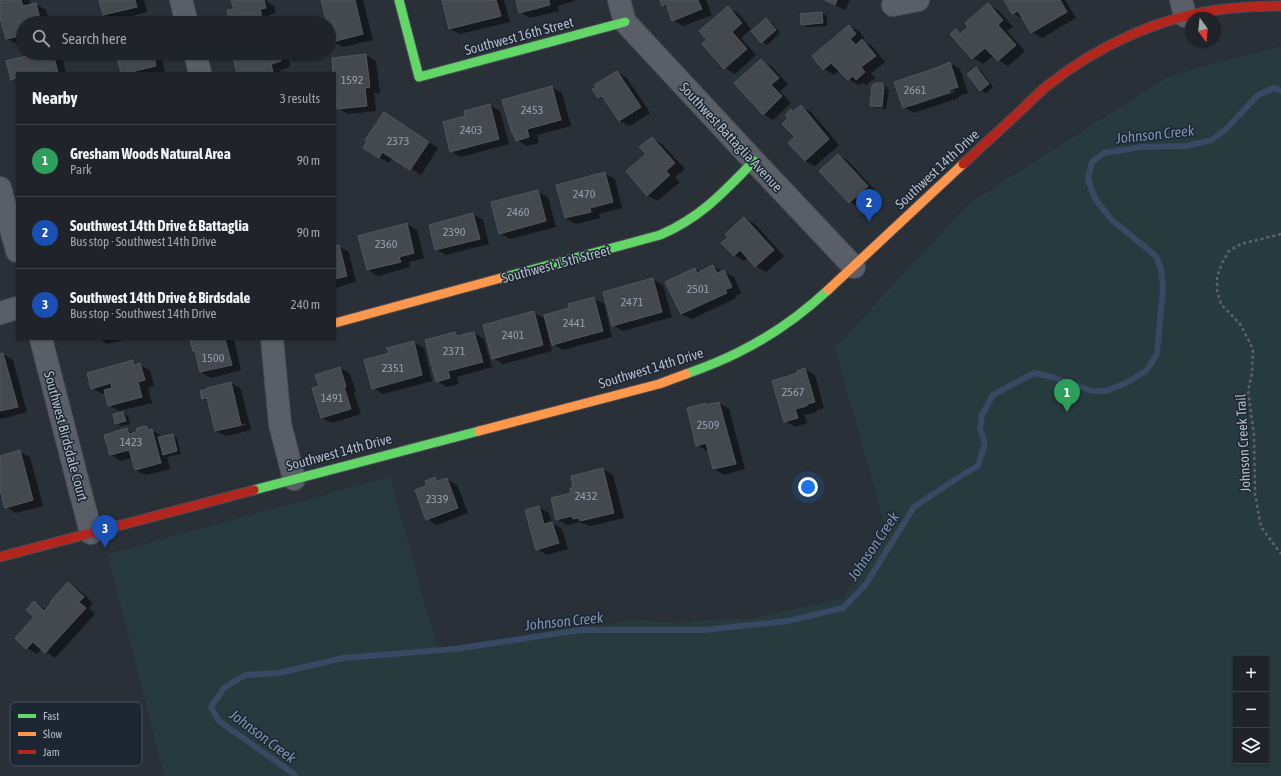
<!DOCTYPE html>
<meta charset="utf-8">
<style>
:root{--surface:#20242a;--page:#282c32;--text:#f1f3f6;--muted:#a2a4a8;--line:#3d4147;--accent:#8c9099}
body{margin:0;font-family:"Asap Condensed",sans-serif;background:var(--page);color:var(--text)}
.controls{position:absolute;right:12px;bottom:12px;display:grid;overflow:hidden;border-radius:0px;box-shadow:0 1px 3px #0004}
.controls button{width:36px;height:36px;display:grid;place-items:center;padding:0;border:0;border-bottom:1px solid var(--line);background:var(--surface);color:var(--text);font:20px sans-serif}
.compass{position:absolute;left:1185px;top:12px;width:36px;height:36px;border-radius:50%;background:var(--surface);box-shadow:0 1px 3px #0004;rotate:165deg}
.you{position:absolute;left:808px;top:487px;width:14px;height:14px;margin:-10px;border:3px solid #fff;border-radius:50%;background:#1a73e8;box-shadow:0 0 0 6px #1a73e833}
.badge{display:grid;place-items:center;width:26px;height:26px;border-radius:50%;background:var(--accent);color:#fff;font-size:13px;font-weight:700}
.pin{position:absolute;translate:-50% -33px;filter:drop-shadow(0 1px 2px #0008)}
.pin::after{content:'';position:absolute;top:21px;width:14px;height:12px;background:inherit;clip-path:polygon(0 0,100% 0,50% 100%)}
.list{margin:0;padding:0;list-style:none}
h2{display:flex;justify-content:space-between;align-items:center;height:52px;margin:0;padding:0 16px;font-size:17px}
h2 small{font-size:13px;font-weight:400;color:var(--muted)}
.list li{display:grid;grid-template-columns:26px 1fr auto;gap:12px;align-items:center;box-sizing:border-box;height:72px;padding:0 16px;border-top:1px solid var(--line)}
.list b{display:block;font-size:15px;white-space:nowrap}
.list p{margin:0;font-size:13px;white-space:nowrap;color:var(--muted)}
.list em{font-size:13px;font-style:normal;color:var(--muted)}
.icon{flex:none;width:22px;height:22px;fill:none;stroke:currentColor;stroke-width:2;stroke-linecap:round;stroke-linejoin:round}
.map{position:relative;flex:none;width:1281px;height:776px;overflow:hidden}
.search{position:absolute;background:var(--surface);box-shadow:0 1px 3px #0004;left:16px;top:16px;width:320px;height:44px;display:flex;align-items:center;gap:10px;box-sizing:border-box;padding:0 14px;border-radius:22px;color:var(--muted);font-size:15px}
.panel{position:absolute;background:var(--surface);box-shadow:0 1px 3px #0004;left:16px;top:72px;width:320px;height:268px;border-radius:0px}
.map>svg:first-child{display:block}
</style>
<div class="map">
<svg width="1281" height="776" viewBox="0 0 1281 776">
<rect width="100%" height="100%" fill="#2a3038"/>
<path fill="#273a3e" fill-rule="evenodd" d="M1281 46V776H164L108 554 390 477 437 648 635 620 679 623 729 619H752L843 598 886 529 835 348 968 204 1169 76ZM1236 659H1266V761H1236Z"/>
<path fill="#0007" fill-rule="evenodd" d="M0 0H30L31 5 36 4 46 10 50 23H23V43L17 44 7 39 2 23 0 21Z
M100 0H144L147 12 114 21 104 15Z
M232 0H266L267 2 274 6 276 13 269 15 271 23H231L235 10Z
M322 0H363L373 40 343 47 332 41 329 23H328Z
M443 0H504L510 22 460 34 450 29Z
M517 0H575V1L558 6 559 11 530 18 520 12Z
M661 0H706L712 15 683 26 673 20 669 9 663 5Z
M826 0H850L845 10Z
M1005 0H1065L1076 18 1042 38 1032 32 1023 19 1013 13Z
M988 4 998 10 1013 27 1007 31 1025 51 1008 66 998 60 994 55 983 64 973 58 952 34 956 30 962 34Z
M728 8 738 13 751 29 741 38 756 55 735 74 725 68 708 40Z
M822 13 827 16V26L807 27 802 24Z
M139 17 149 23H115Z
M766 19 771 22 780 33 767 45 762 42Z
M850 26 860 32 865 40 864 42 872 46 885 62 871 73 875 78 866 85 862 82 859 85 848 79 840 70 834 75 824 69Z
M117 53H161L165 71 159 73H122Z
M251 53H286L288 54 290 67 280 70 281 73H238Z
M53 54 63 60 66 73H17V82L12 79 29 56 34 58Z
M366 55 376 61 380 93H374L376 111 348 114 338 108 333 59Z
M761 61 771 66 788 84 780 91 791 103 773 120 763 114Z
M950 63 960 69 968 93 959 96V98L914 113 904 107ZM954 90 955 92 910 107V104Z
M976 68 981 71 993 87 986 93 981 90Z
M617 72 627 78 650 113 630 126 620 121 608 102 599 97 597 88Z
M882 84 887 87V89L889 90 886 109 876 108 871 106Z
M552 87 562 93 571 126 537 135 539 143 527 146 517 140Z
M490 105 500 111 509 144 461 157 451 151 466 116Z
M801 106 811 112 839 145 815 166 805 161 790 118 791 111 794 112Z
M385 113 438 148 421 175 393 157 389 163 379 157Z
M652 138 662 144 685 169 675 177 680 182 657 201 647 195V154Z
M838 155 848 161 877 192 860 208 850 202 821 171Z
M605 174 615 179 622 208 599 214 600 218 576 224 565 218Z
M537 191 548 197 556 227 510 239 500 233Z
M473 214 483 220 489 244 446 255 436 249Z
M744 218 755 224 784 256 766 272 756 266 748 258 744 261 734 255Z
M406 224 417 230 424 258 409 262 410 267 378 276 368 270Z
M338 246 349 252 356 282 335 288V247Z
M713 266 734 277 741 293 735 296 736 298 692 319 681 314 695 269 701 272Z
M652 279 663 285 672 317 623 331 613 325Z
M593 298 604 304 612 337 563 350 553 344 570 309Z
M534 313 544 318 552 351 503 364 493 358Z
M455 333 462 336 474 333 484 339 492 367 457 377 459 384 447 387 437 381Z
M99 339H128L107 344Z
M192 339H232L234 340 241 370 211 378 201 372Z
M414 342 424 348 432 381 383 394 373 388 390 354Z
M3 354 13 360 27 412 2 419 0 418V355Z
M133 362 150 370 154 386 148 388 152 403 119 411 109 405 105 393 102 394 92 388Z
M340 368 350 374 356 392 354 393 361 414 332 423 322 418Z
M805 369 815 375 824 408 816 410 817 412 804 415 807 423 795 427 785 421 798 374Z
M231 383 241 389 251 430 226 436 216 431 209 402 203 399ZM246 423V425L223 430V428Z
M719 403 729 409 745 469 724 475 714 469 709 450 707 451 697 445 706 404 708 406Z
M123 413 128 416 130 424 121 426 116 423Z
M147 428 162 436V438L173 435 177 438 181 454 167 457 170 469 146 475 135 470 132 458 121 461 111 455 127 429 134 434Z
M20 452 30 457 43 506 16 513 6 507 2 498 0 497V457Z
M603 469 613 475 624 518 591 526 579 522 567 525 557 519Z
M435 478 440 481 447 479 457 485 468 513 437 525 427 519 428 485Z
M538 507 549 513 552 523 562 529 568 549 547 555 537 549Z
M68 583 78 589 93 603 89 608 95 614 55 658 42 649 37 654 27 648 16 638 35 617 34 602 46 610Z"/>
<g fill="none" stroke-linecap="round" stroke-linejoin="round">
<path stroke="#384963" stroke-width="6" d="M295 776 294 774 219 721 211 707 224 688 245 675 279 673 343 658 455 649 580 630H704L788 621 843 608 866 584 914 507 959 477 978 466 985 443 980 429 982 415 993 395 1034 373 1052 377 1092 391H1106L1126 383 1146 371 1157 354 1163 288 1161 269 1156 256 1112 220 1095 199 1088 179 1092 162 1104 153 1141 147 1186 146 1212 140 1226 129 1258 95 1274 88 1281 91"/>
</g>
<path fill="#444950" stroke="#52575f" d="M0 0H21L23 6 36 3 41 23H23V35L6 39 0 18Z
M99 0H135L137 7 103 15Z
M231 0H258V1L264 0 266 8 260 9 263 23H230L227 10 234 9Z
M321 0H355L363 34 332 42 329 32V23H327Z
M442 0H496L501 16 449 29Z
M516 0H549L550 5 519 13Z
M660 0H698L702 9 672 21 666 4 662 6Z
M825 0H837L835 5Z
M1004 0H1060L1067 12 1031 33 1018 11 1012 14Z
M988 3 1003 20 998 25 1016 45 998 61 985 48 972 59 950 34 956 29 960 34 968 27 965 23Z
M728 6 742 23 732 32 747 49 724 69 702 44 707 40 699 31Z
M822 12 823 23 801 25 800 14Z
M139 16 141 23H111Z
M766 18 776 30 761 43 751 31Z
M849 25 856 34 850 39 856 45 862 39 876 56 861 67 865 72 856 80 853 76 848 80 831 63 823 70 812 56Z
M53 53 58 73H17V78L11 80 6 61 30 55V58Z
M116 53H153L156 66 127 73H121Z
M247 53H279L281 61 271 64 273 73H237L233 57Z
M366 54 370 87 365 88 367 106 337 109 335 89V73H333L332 58Z
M761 59 779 78 771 85 782 96 763 115 734 83Z
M950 62 958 87 949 90 950 92 903 108 894 82 939 67H938Z
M976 67 989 84 980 91 967 74Z
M617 71 641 107 619 121 602 96 598 98 592 89 596 88 594 85Z
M875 83H883L882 86H884L882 107 870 106 872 85H875Z
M552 86 561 120 527 129 529 137 516 141 513 133H512L502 100Z
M490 104 499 139 450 152 443 122 465 116 464 111Z
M801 105 829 139 805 161 788 143 795 137 782 124 788 118 785 115 791 109 793 112Z
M384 112 429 142 410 170 382 152 379 158 363 148 367 141 365 140Z
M652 137 675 163 666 171 670 175 647 196 626 171 646 154 639 147Z
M838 154 868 186 849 203 819 171Z
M605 172 613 202 590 208 591 212 565 218 556 185Z
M538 190 546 221 499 234 491 202Z
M473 213 480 239 435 250 429 225Z
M744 217 774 250 755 267 740 250 734 256 721 243 728 237 725 234Z
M407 223 414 253 399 257 401 262 367 270 358 236Z
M339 245 347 276 335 279V246Z
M713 265 717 273 724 270 732 287 725 290 727 293 681 314 665 282 695 268 697 273Z
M653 278 662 312 612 326 603 292Z
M594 297 603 331 552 345 544 315 569 308 568 304Z
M534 311 543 345 492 359 483 325Z
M455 332 457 336 474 332 483 362 448 371 450 378 436 382 425 340Z
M190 339H225L232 365 200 372 195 351H193Z
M414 341 422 375 372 389 364 360 389 353 387 348Z
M3 353 18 407 0 411V354Z
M133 360 134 365 140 363 145 380 138 382 142 397 108 406 104 390 112 388 111 383 91 389 87 373Z
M340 367 346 387H344L351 409 321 418 312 388 319 386 315 375Z
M805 368 815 402 807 404V406L795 409 798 418 784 422 772 381 797 373V371Z
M231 382 241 425 215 431 207 398 202 399 200 391 207 389V388Z
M719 402 736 464 713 469 706 443 696 446 687 408 706 403V405Z
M123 412 126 421 115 424 113 414Z
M144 426 147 427 148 430 152 429 161 463 135 470 129 450 110 455 104 435 127 428 129 434 136 432 137 428Z
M173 434 177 451 163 455 158 437Z
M20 450 33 500 5 508 0 491V456Z
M603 468 614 513 580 521 579 518 573 519 572 516 556 520 551 498 571 493 570 488H573L571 476Z
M435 477 437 481 447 478 458 508 426 520 415 490 427 485 425 481Z
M539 506 544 524 552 522 559 543 536 550 525 510Z
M68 582 84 597 79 602 86 608 45 653 33 642 26 649 15 638 34 617 26 610 34 601 44 611 51 603 50 602Z"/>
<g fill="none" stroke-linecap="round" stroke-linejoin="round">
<defs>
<path id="street" d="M181 0 187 23
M619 0 625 22 754 161 854 267
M1181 0 1185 16
M893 5 918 0
M195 53 200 73
M0 188 17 251
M0 313 17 308
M41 339 91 533
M272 339 280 424 294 479"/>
<path id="fast" d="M399 0 419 77 625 22
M501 278 660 235C700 218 724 192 754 161
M686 374C703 368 721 361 737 353 770 337 801 315 828 290
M254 490 479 431"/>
<path id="slow" d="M828 290 963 164
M335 323 501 278
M479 431 659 384 686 374"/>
<path id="jam" d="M963 164C981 147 1000 130 1018 113 1028 104 1037 94 1047 86 1094 48 1157 18 1217 10 1239 7 1260 6 1281 6
M0 557 254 490"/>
</defs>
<use href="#street" stroke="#484c53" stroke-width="24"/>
<use href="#fast" stroke="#484c53" stroke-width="11"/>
<use href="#slow" stroke="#484c53" stroke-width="11"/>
<use href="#jam" stroke="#484c53" stroke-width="11"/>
<path stroke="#5d636a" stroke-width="2.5" stroke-dasharray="3 3" stroke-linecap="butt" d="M1281 234 1241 244 1229 251 1222 263 1217 277V291L1221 304 1240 324 1253 349 1252 373 1248 391 1254 435 1255 494 1261 527 1281 554"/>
<use href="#street" stroke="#5a5e66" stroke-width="22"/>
<use href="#fast" stroke="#63d668" stroke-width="9"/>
<use href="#slow" stroke="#ff974d" stroke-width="9"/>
<use href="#jam" stroke="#b3261e" stroke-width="9"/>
</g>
<g text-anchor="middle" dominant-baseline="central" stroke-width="3" stroke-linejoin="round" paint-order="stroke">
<g font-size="12" fill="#989fab">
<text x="352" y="80">1592</text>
<text x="915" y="90">2661</text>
<text x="532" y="110">2453</text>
<text x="471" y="130">2403</text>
<text x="398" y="141">2373</text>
<text x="584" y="194">2470</text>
<text x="518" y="212">2460</text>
<text x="454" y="232">2390</text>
<text x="386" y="244">2360</text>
<text x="698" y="289">2501</text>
<text x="632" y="302">2471</text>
<text x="574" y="323">2441</text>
<text x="513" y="335">2401</text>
<text x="454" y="351">2371</text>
<text x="213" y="358">1500</text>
<text x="393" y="368">2351</text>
<text x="793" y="392">2567</text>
<text x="332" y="398">1491</text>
<text x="708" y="425">2509</text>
<text x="131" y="442">1423</text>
<text x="586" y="496">2432</text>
<text x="437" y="499">2339</text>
</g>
<g font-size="14" fill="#b4bcc9" stroke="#1d2633">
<text transform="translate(519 36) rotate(-15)">Southwest 16th Street</text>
<text transform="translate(731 137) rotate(47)">Southwest Battaglia Avenue</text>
<text transform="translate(937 169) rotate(-43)">Southwest 14th Drive</text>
<text transform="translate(556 264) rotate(-15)">Southwest 15th Street</text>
<text transform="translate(651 368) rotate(-17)">Southwest 14th Drive</text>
<text transform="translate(66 436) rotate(75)">Southwest Birdsdale Court</text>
<text transform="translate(1243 443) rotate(-93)">Johnson Creek Trail</text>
<text transform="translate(339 452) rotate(-15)">Southwest 14th Drive</text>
</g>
<g font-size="15" font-style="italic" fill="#7c92b1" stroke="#1d2633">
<text transform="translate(1155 134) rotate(-6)">Johnson Creek</text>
<text transform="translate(873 546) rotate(-56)">Johnson Creek</text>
<text transform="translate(564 621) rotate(-6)">Johnson Creek</text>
<text transform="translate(263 736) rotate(37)">Johnson Creek</text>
</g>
</g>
<rect x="10" y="702" width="132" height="64" rx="6" fill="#1d2633" stroke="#4a5360" stroke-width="1"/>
<rect x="18" y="714" width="18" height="4" fill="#63d668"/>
<rect x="18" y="732" width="18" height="4" fill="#ff974d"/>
<rect x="18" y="750" width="18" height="4" fill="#b3261e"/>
<g font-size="11" fill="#b4bcc9">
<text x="43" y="720">Fast</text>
<text x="43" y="738">Slow</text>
<text x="43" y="756">Jam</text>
</g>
</svg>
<div class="controls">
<button>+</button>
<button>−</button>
<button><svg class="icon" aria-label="layers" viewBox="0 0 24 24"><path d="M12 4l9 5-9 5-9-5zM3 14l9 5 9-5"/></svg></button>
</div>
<svg class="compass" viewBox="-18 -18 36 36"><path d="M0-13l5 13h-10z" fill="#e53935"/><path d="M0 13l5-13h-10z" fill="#a2a4a8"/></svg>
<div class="you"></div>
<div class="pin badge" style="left:1067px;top:412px;background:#2e9e5b">1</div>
<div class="pin badge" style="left:869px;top:222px;background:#1a4fb4">2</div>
<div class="pin badge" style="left:105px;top:548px;background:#1a4fb4">3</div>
<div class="search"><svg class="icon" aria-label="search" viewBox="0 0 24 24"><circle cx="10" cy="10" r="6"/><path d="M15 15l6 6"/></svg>Search here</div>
<section class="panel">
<h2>Nearby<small>3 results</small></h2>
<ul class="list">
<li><span class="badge" style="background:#2e9e5b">1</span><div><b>Gresham Woods Natural Area</b><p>Park</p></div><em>90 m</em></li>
<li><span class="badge" style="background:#1a4fb4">2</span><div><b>Southwest 14th Drive &amp; Battaglia</b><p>Bus stop · Southwest 14th Drive</p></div><em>90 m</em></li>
<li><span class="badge" style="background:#1a4fb4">3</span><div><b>Southwest 14th Drive &amp; Birdsdale</b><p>Bus stop · Southwest 14th Drive</p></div><em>240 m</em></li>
</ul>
</section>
</div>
